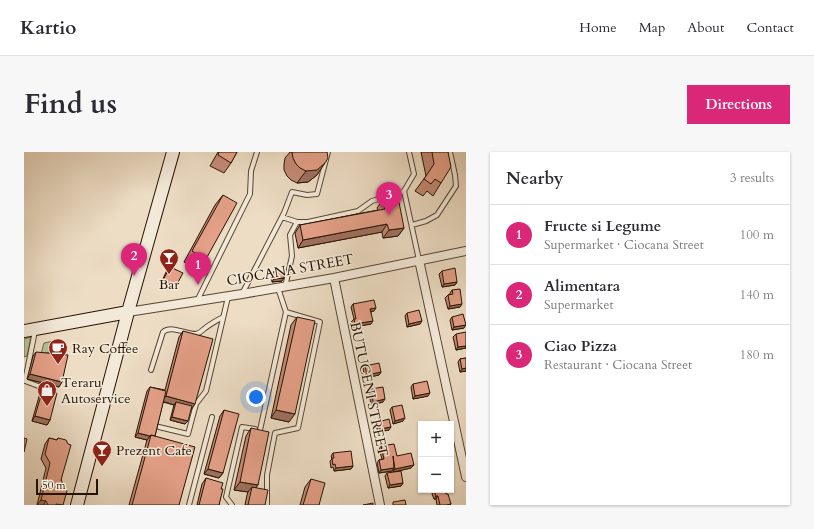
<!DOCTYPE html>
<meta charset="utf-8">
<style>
:root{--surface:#fff;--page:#f7f7f7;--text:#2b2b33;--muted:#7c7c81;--line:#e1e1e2;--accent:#db2777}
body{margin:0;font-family:Cardo,serif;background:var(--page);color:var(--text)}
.controls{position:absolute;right:12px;bottom:12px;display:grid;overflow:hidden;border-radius:0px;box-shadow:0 1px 3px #0004}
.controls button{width:36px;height:36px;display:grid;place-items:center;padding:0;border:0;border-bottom:1px solid var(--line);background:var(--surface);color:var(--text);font:20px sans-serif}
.scale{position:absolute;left:12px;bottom:10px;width:62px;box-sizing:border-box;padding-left:4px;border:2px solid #251401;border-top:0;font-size:11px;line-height:14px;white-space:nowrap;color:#251401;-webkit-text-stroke:3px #f3e9d9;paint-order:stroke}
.you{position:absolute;left:232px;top:245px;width:14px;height:14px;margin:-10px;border:3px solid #fff;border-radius:50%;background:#1a73e8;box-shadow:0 0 0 6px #1a73e833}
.badge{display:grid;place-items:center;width:26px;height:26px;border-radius:50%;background:var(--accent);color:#fff;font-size:13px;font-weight:700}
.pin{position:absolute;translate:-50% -33px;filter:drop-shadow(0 1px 2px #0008)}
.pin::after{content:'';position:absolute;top:21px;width:14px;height:12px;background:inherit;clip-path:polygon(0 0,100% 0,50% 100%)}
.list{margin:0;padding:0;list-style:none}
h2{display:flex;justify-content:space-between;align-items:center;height:52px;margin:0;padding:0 16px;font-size:17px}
h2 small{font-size:13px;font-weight:400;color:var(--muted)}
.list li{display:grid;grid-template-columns:26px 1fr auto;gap:12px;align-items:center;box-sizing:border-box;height:60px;padding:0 16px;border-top:1px solid var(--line)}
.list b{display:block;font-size:15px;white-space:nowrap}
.list p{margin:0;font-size:13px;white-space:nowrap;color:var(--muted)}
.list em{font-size:13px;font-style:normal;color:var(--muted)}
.map{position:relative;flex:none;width:442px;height:353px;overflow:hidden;border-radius:0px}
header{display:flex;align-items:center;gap:24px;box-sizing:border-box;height:56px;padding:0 20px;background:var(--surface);border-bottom:1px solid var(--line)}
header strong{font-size:19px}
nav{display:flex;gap:22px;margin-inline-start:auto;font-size:14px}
.intro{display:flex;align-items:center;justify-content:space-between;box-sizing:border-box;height:96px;padding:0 24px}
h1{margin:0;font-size:28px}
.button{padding:10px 18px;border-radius:0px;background:var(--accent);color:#fff;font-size:14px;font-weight:700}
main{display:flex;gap:24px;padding:0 24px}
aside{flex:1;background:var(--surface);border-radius:0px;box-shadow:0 1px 3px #0004}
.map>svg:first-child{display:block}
</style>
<header>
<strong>Kartio</strong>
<nav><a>Home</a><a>Map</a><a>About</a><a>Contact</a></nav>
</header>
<div class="intro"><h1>Find us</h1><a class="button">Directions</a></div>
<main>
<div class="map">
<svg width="442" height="353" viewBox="0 0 442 353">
<rect width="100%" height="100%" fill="#edddc5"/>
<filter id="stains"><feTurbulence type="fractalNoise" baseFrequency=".005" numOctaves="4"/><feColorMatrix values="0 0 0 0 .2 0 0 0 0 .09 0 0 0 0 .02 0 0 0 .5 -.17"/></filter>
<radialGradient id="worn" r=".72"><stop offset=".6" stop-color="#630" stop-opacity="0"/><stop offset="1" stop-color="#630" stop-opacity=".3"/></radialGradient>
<path fill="#b4c298" stroke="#6c6b4c" d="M7 185 3 204 0 205V187Z
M30 189 35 198 17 202 20 191Z"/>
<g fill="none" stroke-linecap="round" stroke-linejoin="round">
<defs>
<path id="lane" d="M385 0 390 22 380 39 395 108
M258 65 273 70H284L334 59 348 49 380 39
M388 73 402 69 413 63 432 34 431 23 426 0
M261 135 268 104 266 83 273 70
M218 142 260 61 268 40 283 43 293 42 304 0
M173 149 226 42 227 19 233 0
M11 179 1 229 17 235
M127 218 139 180C148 173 161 182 172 182 176 181 178 179 180 177 186 172 192 169 199 165
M135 275 164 282 172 252 182 239 204 145
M236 278 262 160
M165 353 188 265
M208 353 202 345 218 275 231 277
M243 353V323L251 281 274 276 296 170 262 160 254 136"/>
<path id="street" d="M395 108 442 325
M310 126 356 353
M104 160 218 142 310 126 442 99"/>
<path id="secondary" d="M0 179 104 160
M53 353 104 160 149 0"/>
</defs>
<use href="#lane" stroke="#574632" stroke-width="6"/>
<use href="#street" stroke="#574632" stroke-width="10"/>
<use href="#secondary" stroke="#251401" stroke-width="14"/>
<use href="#lane" stroke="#f3e9d9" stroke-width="4"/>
<use href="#street" stroke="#f3e9d9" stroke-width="8"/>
<use href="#secondary" stroke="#f3e9d9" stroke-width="12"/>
</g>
<path fill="#c48a75" stroke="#251401" d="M194 0H213L207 11 200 21 186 14Z
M266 0H303L293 23 284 30 273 31 267 28 263 24 260 18V12L261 6Z
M397 0H424L417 31 409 44 403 39 399 44 391 39 402 24Z
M199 43 182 107 174 117 160 110 191 53Z
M359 48 380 76 374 84 359 86 358 80 274 96 271 81 276 73 354 58 353 56Z
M146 115 152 134 150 137 137 131 143 118Z
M418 119 433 130 431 133 418 135 415 122Z
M249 120 258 129 248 130 247 123Z
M428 138 436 155 424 157 421 146 424 143 426 142V141Z
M329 152 350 159H347V172L329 175 327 170 330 167 327 155Z
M383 161 396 172 383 175 381 164Z
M273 165 265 270 247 266 267 173Z
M428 165 440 176 428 178 426 168Z
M159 179 167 258V257L161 272 146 268 150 253 139 250 131 284 155 353H105L123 288 111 285 123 239 126 235 141 238 155 185Z
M432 182 442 196 432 198 429 185Z
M12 200 35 235 3 227 9 204Z
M442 206V219L436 220 434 210 436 207Z
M341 214 357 220 355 223 341 226 339 217Z
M389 232 404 244 389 247 387 235Z
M19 237 26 268 23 273 8 269 16 241Z
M347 237 359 250 347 253 345 240Z
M368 255 379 269 369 272 366 258Z
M200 258 199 321 195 326 180 322 196 264Z
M354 270 365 278 354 280 352 273Z
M227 276 234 333 232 335 241 353H221L223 343 224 340 210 338 222 284Z
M25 286 33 288 34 286 39 353H13L22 316 17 307 21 292Z
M357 294 373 304 387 316 369 320V317L368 319 355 321 353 311 355 308 358 307 355 297Z
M309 301 329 314 327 317 310 319 309 315 307 316 306 309 308 307 307 304Z
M363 321 379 331 377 334 364 336 361 324Z
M182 326 197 337 195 353H173L178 332Z
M287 327 295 353H276L281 335Z
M410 339 422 342 427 352 426 353H413L412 347H410L408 342Z"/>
<path fill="#a0705f" stroke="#251401" d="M301 11 293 23 284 30 273 31 282 19Z
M363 72 358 80 274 96 279 88Z
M380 76 374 84 359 86 365 78Z
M260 126 258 129 248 130 250 127Z
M433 130 431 133 418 135 420 132Z
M438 152 436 155 424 157 426 154Z
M352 156 350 159 344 160 346 157Z
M349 169 347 172 329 175 331 172Z
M398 169 396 172 383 175 385 172Z
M442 173 440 176 428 178 430 175Z
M442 194V196L432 198 434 195Z
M442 216V219L436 220 438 217Z
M357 220 355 223 341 226 343 223Z
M6 222 38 230 35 235 3 227Z
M406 241 404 244 389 247 391 244Z
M142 244 171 252 167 258 151 253 152 250 150 253 138 249Z
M361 247 359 250 347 253 349 250Z
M252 258 271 262 265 270 247 266Z
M11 264 26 268 23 273 8 269Z
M148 265 164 269 161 272 146 268Z
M381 266 379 269 369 272 371 269Z
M367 275 365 278 354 280 356 277Z
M114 281 126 284 123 288 111 285Z
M390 313 387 316 369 320 371 317Z
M329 314 327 317 310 319 312 316Z
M370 316 368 319 355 321 357 318Z
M184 317 199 321 195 326 180 322Z
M216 330 234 333 228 341V335L224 340 210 338Z
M379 331 377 334 364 336 366 333Z
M412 344H414L412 347H410Z
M17 348 22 349 19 353H13Z"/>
<path fill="#e4a088" stroke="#251401" d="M195 0H213L207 11 194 3Z
M268 0H303L304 6 301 11 293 18 282 19 276 16 272 12 269 6Z
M408 0H424L427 15 417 31 411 27 407 32 400 27 410 12Z
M199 43 213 51 182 107 168 99Z
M374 45 380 76 365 78 363 72 279 88 276 73 361 57 359 48Z
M146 115 159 121 152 134 139 128Z
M431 116 433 130 420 132 418 119Z
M259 119 260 126 250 127 249 120Z
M436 137 438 152 426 154 424 143 429 142 428 138Z
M350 148 352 156 346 157 349 169 331 172 330 167H332L329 152Z
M395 158 398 169 385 172 383 161Z
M439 162 442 173 430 175 428 165Z
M273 165 291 169 271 262 252 258Z
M159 179 189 187 171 252 142 244Z
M442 180V194L434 195 432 182Z
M12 200 44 203 38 230 6 222Z
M442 206V216L438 217 436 207Z
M355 211 357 220 343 223 341 214Z
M403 229 406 241 391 244 389 232Z
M126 235 142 239 131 284 127 283 126 284 114 281Z
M359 235 361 247 349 250 347 237Z
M19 237 33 241 26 268 11 264Z
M152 250 168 254 164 269 148 265Z
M378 253 381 266 371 269 368 255Z
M200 258 215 262 199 321 184 317Z
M365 267 367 275 356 277 354 270Z
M227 276 245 280 234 333 216 330Z
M127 283 171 295 155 353H108Z
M0 286 3 287 0 300Z
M25 286 33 288 34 286 42 288 44 292 47 293 37 328 43 339 39 353 32 352V353H24L22 349 17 348 26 311 21 302Z
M370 292 373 304 387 301 390 313 371 317 369 304 370 316 357 318 355 308 360 307 357 294Z
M327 299 329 314 312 316 311 312 309 313 308 306H310L309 301Z
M377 319 379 331 366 333 363 321Z
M182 326 199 331 197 337H199L195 353H175Z
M287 327 301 331 295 353H279Z
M228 335 244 338 241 353H224Z
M414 338H421L422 342H424L427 352 422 353H416L414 344H412L410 339Z
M381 348 382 353H369V350Z
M349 351V353H339Z"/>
<defs>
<symbol id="bar-pin" viewBox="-11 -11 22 30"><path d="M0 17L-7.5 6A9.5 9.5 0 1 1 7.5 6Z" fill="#8f2418" stroke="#f3e9d9"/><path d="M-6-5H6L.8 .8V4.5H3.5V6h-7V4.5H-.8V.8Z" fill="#fff"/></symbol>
<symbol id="cafe-pin" viewBox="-11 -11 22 30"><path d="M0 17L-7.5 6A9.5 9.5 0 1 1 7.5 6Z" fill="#8f2418" stroke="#f3e9d9"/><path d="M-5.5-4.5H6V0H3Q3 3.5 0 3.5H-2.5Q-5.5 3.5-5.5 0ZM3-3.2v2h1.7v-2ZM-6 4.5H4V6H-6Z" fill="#fff"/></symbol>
<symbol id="shop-pin" viewBox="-11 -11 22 30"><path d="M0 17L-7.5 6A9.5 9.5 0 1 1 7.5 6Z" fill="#8f2418" stroke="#f3e9d9"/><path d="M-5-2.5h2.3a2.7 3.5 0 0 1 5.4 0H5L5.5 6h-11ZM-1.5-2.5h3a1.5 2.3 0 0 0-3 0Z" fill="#fff"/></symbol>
</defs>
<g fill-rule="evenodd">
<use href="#bar-pin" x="134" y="95" width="22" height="30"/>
<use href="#cafe-pin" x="23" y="185" width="22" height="30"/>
<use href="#shop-pin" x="12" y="227" width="22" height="30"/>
<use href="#bar-pin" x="67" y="287" width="22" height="30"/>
</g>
<g text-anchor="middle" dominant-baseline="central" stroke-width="3" stroke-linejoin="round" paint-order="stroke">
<g font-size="14" fill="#251401" stroke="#f3e9d9">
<text transform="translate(266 118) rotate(-10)">CIOCANA STREET</text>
<text transform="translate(345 237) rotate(78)">BUTUCENI STREET</text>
</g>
<g font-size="14" fill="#251401" stroke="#f3e9d9" text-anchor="start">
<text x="145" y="132" text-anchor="middle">Bar</text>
<text x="48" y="196">Ray Coffee</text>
<text x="37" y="230">Teraru<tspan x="37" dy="16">Autoservice</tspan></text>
<text x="92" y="298">Prezent Cafe</text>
</g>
</g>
<rect width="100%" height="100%" filter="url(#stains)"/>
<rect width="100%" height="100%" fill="url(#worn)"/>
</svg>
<div class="controls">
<button>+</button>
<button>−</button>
</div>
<div class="scale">50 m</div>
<div class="you"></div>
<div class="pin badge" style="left:174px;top:133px">1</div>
<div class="pin badge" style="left:110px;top:124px">2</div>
<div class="pin badge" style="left:365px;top:63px">3</div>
</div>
<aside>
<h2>Nearby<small>3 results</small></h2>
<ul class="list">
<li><span class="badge">1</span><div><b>Fructe si Legume</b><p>Supermarket · Ciocana Street</p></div><em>100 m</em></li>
<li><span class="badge">2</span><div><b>Alimentara</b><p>Supermarket</p></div><em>140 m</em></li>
<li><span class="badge">3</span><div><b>Ciao Pizza</b><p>Restaurant · Ciocana Street</p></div><em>180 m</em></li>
</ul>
</aside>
</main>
